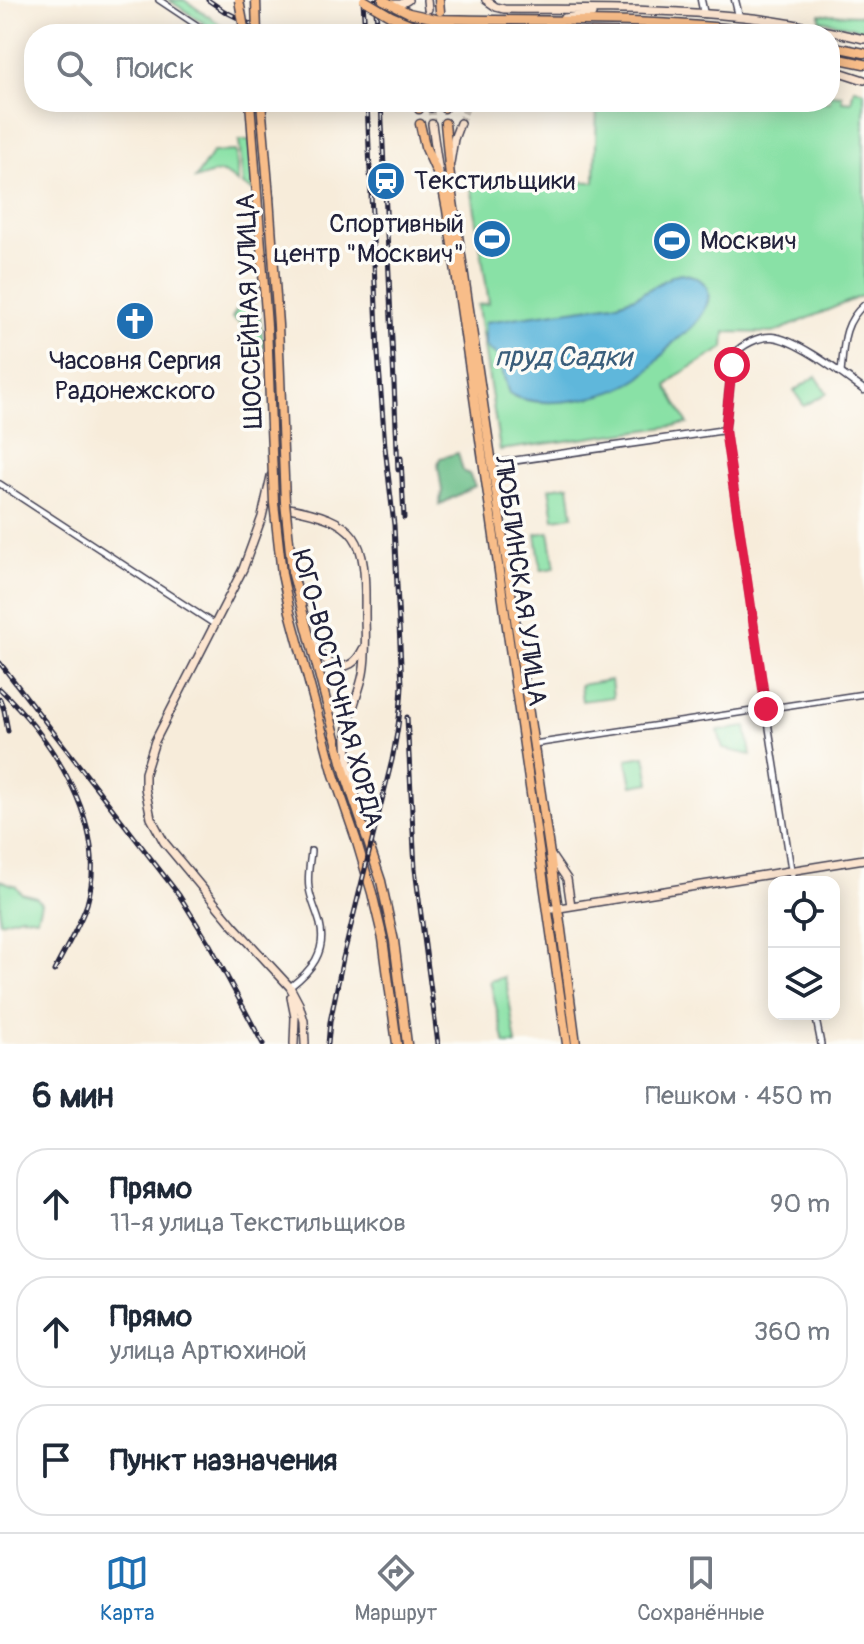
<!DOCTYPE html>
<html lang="ru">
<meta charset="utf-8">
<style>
:root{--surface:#fff;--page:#f2f2f3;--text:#1f2937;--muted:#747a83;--line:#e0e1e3;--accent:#1f6fb2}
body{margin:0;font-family:Pangolin,sans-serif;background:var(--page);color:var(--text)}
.controls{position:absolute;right:24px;bottom:24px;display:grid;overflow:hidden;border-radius:16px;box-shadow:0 4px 20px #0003}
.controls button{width:72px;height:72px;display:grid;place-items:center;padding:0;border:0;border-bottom:2px solid var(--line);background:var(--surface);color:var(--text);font:40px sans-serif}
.stop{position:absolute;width:24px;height:24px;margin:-18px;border:6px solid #e11d48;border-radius:50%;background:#fff}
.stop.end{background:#e11d48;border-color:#fff;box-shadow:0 2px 8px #0008}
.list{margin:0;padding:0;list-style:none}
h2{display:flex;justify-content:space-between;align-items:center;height:104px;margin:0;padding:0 32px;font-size:34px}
h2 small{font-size:26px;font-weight:400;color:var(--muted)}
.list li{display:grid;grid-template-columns:52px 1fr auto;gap:24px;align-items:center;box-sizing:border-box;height:112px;margin:0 16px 16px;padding:0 16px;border:2px solid var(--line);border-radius:32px}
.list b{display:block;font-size:30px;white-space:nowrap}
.list p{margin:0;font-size:26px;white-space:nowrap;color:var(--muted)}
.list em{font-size:26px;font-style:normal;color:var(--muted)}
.icon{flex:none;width:44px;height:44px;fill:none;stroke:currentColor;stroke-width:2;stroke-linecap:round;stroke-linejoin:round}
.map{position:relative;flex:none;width:864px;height:1044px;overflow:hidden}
.search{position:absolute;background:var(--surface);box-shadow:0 4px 20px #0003;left:24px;right:24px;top:24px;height:88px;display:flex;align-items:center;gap:20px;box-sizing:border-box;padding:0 28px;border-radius:32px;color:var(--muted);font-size:30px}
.sheet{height:488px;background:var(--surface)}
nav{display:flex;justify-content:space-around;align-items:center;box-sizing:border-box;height:112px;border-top:2px solid var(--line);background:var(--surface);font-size:22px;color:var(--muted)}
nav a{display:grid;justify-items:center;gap:4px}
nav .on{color:var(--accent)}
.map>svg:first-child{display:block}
</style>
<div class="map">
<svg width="864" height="1044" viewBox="0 0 864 1044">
<rect width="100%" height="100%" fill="#fdfcf7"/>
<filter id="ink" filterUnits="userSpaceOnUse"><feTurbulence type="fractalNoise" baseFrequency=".0125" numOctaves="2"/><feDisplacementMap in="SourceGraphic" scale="16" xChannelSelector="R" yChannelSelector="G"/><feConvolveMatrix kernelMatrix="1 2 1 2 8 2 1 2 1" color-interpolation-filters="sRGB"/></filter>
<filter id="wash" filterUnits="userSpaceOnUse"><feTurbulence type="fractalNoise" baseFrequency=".006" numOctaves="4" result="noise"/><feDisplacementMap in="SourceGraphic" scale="32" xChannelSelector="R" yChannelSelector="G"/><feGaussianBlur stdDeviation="1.8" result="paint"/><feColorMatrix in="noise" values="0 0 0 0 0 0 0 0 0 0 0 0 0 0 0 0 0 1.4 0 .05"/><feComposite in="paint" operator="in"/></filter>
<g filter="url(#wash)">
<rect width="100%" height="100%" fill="#f7ecda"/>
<path fill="#89e1a6" stroke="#568270" stroke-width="2" d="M169 0H184L235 34H220Z
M820 14 864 15V30L820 20Z
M854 88 864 91V295L773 333 725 332 724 348 678 375 667 386 688 424 500 450 479 315 478 305 489 303 471 185 509 180 595 182 597 102H830V94L842 95V101L851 102Z
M239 140H250L253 191 243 185Z
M236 151 238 183C218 166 216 173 195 179L213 152Z
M243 299 259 310 264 348H255L252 330 232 318Z
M816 376 827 393 804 406 794 391Z
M569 485 573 516 554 519 549 488Z
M549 532 555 568 541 570 536 534Z
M611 680 613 697 582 701 580 685Z
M746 727 751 755 723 749 718 731Z
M645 756 650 783 632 786 627 759Z
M0 880 16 886 21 893 36 897 41 903 37 918 21 916 0 922Z
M504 977 507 986 516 1044H505L490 981Z"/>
<path fill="#6ebf8b" stroke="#487063" stroke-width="2" d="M458 453 463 471 469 474 475 486 439 505 442 491 438 464 440 458Z"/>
<path fill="#5eb7db" stroke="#406c8b" stroke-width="2" d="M681 273C717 279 714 303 693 326 687 332 680 337 674 342 662 354 653 368 640 378 609 399 542 411 509 394L499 360 496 354 488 349 485 343V322L614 304 635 297 674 275Z"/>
</g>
<g filter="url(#ink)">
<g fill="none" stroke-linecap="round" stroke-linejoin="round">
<path stroke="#ccc4ba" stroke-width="7" stroke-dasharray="7 3.5" stroke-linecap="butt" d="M431 108 432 124
M460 123 469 102"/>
<defs>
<path id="minor" d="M159 0 210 34
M841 373C844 346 842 324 864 305
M725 430 766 709 793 882
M0 484 214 624
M534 744 864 694
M290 987C311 971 327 952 320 924 317 912 311 901 309 888 307 876 310 863 311 851
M815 1014 821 1044"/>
<path id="tertiary" d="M701 0 704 14
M735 0 739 16
M491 464 725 430 733 355C742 345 758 336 772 337 797 339 843 375 864 390"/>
<path id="secondary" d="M427 0 428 9
M486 0 496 7 504 9C583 10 664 8 743 17 784 21 824 30 864 39
M391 4H401L408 0
M564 18 592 14
M830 69 864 80
M431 102V108
M432 124 439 173
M450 163 454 139 460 123
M269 256 276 390 275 443
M271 476 262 517 243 569 155 741 145 773V788L151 818 164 842 233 925 290 987 299 1004 304 1021 305 1044
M284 507C360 521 366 537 365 612 365 632 367 654 363 674 359 694 349 713 347 734 346 756 353 779 357 801
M314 643C325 667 349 678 363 649
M550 854 567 879 571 906
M553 909 864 859
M291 997 295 1017 294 1044"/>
<path id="primary" d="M383 0 409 13 436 19C548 22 660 17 771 34
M439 0 440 11
M391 16 415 26 444 30 646 34
M400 21 410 34
M830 46 864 53
M830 57 864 64
M261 102 269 197
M419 102V109
M444 102V108
M445 123 451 188 560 922 576 1044
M420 124 425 146 442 184 447 210 567 1044
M292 571 345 773 381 881 394 941 407 1044
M282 574 290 612 334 775 356 839 372 893 383 939 397 1044"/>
</defs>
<use href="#minor" stroke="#424053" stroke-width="8"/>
<use href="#tertiary" stroke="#424053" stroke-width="9"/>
<use href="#secondary" stroke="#424053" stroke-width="10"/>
<use href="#primary" stroke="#424053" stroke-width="11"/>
<use href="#minor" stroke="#fff" stroke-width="5"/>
<use href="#tertiary" stroke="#fff" stroke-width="6"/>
<use href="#secondary" stroke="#fce5d0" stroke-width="7"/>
<use href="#primary" stroke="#f8bd89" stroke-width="8"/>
<defs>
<path id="rail" d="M208 0 224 11 270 34
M363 0 365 34
M375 0 378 34
M381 102 398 470
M401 458 404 518
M0 663 179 895 210 945 263 1044
M0 689C53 740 110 826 87 904 79 927 65 949 54 971
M0 699 4 710 8 731
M407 717 415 869 438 1044
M328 1044 330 1022 343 958 392 760C397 735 401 711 402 685L394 525 385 447 378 353 367 102"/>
</defs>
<use href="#rail" stroke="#22223b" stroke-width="5"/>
<use href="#rail" stroke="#fdfcf7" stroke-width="2" stroke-dasharray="6" stroke-linecap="butt"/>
<defs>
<path id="primary-bridge" d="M239 0 245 34
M256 0 257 34
M364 0 391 16
M250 102 267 326 274 503 282 574
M269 197 278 325 285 502 292 571"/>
</defs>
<use href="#primary-bridge" stroke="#424053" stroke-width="11" stroke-linecap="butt"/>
<use href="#primary-bridge" stroke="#f8bd89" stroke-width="8"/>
</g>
</g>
<g fill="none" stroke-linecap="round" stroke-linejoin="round" filter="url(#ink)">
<path stroke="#e11d48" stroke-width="10" d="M732 365 725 430 766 709"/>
</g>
<defs>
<symbol id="station-disc" viewBox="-11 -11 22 22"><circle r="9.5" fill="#1f6fb2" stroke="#fdfcf7"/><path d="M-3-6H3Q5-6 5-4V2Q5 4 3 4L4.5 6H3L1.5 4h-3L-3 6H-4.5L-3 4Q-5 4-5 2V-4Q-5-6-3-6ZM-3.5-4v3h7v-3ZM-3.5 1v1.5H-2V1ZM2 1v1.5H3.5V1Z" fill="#fff"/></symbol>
<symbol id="stadium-disc" viewBox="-11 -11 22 22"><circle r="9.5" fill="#1f6fb2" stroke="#fdfcf7"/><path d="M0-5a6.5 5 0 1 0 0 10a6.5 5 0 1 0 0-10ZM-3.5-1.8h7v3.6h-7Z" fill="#fff"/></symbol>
<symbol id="church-disc" viewBox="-11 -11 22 22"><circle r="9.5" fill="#1f6fb2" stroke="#fdfcf7"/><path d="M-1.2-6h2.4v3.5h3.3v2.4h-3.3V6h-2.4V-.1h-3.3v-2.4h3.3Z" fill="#fff"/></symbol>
</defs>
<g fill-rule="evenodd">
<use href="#station-disc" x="364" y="159" width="44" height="44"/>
<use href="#stadium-disc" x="470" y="217" width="44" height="44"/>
<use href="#stadium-disc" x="650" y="219" width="44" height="44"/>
<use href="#church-disc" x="113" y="299" width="44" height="44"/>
</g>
<g text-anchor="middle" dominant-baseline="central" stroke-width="7" stroke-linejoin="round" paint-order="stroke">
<g font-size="26" fill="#22223b" stroke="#fdfcf7" text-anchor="start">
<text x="414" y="181">Текстильщики</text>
<text x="464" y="224" text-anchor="end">Спортивный<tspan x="464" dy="30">центр "Москвич"</tspan></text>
<text x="700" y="241">Москвич</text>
<text x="135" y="361" text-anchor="middle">Часовня Сергия<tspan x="135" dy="30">Радонежского</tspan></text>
</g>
<g font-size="26" fill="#22223b" stroke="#fdfcf7">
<text transform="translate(250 311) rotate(-92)">ШОССЕЙНАЯ УЛИЦА</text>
<text transform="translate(520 581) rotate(82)">ЛЮБЛИНСКАЯ УЛИЦА</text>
<text transform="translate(337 689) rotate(75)">ЮГО-ВОСТОЧНАЯ ХОРДА</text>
</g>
<g font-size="28" font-style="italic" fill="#3a5e7b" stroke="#fdfcf7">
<text x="563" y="357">пруд Садки</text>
</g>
</g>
</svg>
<div class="controls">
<button><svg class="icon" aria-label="locate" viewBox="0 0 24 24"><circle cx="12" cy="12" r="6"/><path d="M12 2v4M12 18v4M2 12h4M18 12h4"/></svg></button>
<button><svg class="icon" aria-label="layers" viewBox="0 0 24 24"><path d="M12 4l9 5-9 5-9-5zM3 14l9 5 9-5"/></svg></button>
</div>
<div class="stop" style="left:732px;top:365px"></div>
<div class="stop end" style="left:766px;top:709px"></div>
<div class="search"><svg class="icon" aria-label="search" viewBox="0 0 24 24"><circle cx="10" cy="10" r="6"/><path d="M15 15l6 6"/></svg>Поиск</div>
</div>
<section class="sheet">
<h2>6 мин<small>Пешком · 450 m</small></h2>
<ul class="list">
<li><svg class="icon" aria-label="ahead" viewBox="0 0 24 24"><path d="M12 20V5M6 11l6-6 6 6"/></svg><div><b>Прямо</b><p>11-я улица Текстильщиков</p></div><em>90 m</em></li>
<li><svg class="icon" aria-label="ahead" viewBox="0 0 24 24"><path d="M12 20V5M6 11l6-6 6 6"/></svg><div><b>Прямо</b><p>улица Артюхиной</p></div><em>360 m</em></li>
<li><svg class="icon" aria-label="arrive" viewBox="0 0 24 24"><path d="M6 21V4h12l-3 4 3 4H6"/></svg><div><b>Пункт назначения</b></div></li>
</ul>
</section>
<nav>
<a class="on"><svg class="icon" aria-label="map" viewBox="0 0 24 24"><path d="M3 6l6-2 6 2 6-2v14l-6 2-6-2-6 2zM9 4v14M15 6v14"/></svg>Карта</a>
<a><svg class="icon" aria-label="directions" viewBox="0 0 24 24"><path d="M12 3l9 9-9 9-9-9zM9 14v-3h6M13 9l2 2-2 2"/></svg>Маршрут</a>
<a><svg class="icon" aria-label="saved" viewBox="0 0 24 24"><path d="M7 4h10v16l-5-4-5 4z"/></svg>Сохранённые</a>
</nav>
